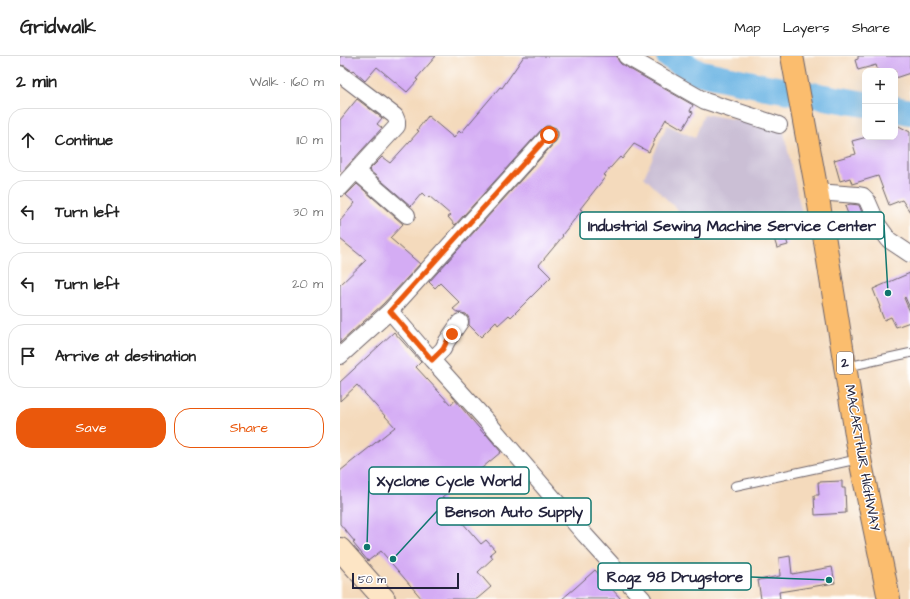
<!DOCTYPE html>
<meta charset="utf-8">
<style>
:root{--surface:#fff;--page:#f2f2f2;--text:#222;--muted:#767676;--line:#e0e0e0;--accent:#ea580c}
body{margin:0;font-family:"Architects Daughter",sans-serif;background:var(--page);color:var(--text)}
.controls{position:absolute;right:12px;top:12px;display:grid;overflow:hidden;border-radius:8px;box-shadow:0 4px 16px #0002}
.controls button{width:36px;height:36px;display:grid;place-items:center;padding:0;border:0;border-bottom:1px solid var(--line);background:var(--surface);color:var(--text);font:20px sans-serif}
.scale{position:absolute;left:12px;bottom:10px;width:107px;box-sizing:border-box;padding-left:4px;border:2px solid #22223b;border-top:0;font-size:11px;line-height:14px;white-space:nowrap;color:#22223b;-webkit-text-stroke:3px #fff;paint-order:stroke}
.stop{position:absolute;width:12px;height:12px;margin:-9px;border:3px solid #ea580c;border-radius:50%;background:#fff}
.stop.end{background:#ea580c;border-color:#fff;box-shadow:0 1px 4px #0008}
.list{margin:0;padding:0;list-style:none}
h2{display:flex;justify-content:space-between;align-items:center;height:52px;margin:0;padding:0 16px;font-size:17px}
h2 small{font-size:13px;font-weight:400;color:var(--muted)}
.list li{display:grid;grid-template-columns:26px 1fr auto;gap:12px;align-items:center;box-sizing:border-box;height:64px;margin:0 8px 8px;padding:0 8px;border:1px solid var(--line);border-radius:16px}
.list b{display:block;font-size:15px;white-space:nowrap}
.list em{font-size:13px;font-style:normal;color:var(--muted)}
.actions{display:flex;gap:8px;padding:12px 16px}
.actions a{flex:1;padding:9px 0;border:1px solid var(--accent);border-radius:16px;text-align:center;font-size:14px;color:var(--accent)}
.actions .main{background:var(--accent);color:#fff}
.icon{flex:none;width:22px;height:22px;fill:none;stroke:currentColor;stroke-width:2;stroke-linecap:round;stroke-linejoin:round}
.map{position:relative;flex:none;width:570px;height:543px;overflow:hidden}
header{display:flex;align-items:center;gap:24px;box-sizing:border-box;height:56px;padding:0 20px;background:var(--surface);border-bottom:1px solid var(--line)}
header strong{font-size:19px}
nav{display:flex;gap:22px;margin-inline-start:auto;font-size:14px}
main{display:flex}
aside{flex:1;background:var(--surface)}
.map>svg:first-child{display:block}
</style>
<header>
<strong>Gridwalk</strong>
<nav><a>Map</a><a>Layers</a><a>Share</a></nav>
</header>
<main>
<aside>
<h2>2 min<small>Walk · 160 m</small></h2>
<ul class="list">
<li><svg class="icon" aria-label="ahead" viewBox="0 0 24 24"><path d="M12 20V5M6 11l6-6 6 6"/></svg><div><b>Continue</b></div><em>110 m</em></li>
<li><svg class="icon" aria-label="left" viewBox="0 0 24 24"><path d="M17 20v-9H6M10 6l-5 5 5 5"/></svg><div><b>Turn left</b></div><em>30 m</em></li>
<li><svg class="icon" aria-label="left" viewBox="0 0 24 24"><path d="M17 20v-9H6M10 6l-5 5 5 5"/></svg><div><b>Turn left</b></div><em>20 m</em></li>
<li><svg class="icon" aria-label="arrive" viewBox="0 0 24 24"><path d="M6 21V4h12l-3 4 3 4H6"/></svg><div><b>Arrive at destination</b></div></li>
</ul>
<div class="actions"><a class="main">Save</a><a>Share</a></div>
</aside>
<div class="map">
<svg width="570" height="543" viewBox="0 0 570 543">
<rect width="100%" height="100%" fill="#fff"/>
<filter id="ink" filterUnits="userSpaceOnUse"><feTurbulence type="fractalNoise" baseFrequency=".025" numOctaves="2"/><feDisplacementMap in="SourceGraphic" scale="8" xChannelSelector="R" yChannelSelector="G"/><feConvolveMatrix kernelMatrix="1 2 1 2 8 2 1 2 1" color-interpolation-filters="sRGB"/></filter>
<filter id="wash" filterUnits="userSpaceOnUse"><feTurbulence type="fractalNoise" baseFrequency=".012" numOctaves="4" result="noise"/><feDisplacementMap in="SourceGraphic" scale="16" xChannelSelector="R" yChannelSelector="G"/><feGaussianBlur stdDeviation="0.9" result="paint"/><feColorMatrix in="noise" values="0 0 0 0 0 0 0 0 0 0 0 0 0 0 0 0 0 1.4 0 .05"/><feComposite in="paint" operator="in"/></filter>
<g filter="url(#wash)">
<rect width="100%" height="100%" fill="#f4dabc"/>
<path fill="#cbbfd5" d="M364 58 443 72 462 159 354 170 304 121 327 69 355 82Z"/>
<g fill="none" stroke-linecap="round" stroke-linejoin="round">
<path stroke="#6ab4e3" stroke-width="26" d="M329 0 357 16 426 31 525 48
M555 53 570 56"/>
</g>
<g id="blocks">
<path fill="#d4acf4" d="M0 0H96L76 23 78 24 67 36 37 11 25 25 13 14 12 15 5 10 0 9Z
M184 0H277L278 4 281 8 353 49 350 55 353 56 343 73 326 63 314 84H315L309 96 294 88 282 103 280 101 264 119 266 120 240 153 242 154 222 179 223 180 199 209 211 221 171 261 169 259 158 269 156 266 141 281 129 269V262L126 258 121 257H118L113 253 120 247 100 227 95 232 89 226 216 85 218 81V76L216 72 211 70H206L202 73 115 169 108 161 111 159 89 140 87 142 82 137 71 150 29 114 42 101 50 107 79 75 77 74 88 60 114 82 119 75 121 77 160 31 162 32Z
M518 0H570V17L555 22V15H538L536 9 518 14 515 4 518 3Z
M17 43 42 62 37 68 42 72 2 116 0 115V64Z
M555 68 570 76V156L562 144 549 149 538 120 512 128 510 122 500 125 494 104 516 98 512 85 527 81H555Z
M17 128 63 168 50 182 80 208 43 248 0 287V229L26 204 0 183V165L15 147 6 139Z
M510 148 519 149 527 169 514 174 505 150Z
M443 173 448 189 437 192 432 176Z
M570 217V252L565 241 564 242 570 256V266L556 271 551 261 544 264 539 251H540L533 233Z
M54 276 81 306 76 311 111 349 115 344 145 379 146 378 161 396 136 417 134 414 102 441 104 442 102 443 141 488 146 484 155 494 150 498 153 502 138 516 151 531 137 543H82L41 495 28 505 13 487 15 486 0 468V415L55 371 17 329 0 345V326Z
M502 425V432H505L506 457 475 459 474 439H479L478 426Z
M450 500 452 518 492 511 495 527 439 536 440 543H421L418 524 440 520 439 502Z
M255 514 281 543H222L235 532Z"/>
</g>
</g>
<g filter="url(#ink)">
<use href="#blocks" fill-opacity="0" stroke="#6c6268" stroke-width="1"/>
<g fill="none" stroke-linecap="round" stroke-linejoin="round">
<defs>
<path id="lane" d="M506 311 570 297
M395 430 519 403"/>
<path id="street" d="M286 0 365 45 439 69
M0 18 55 60 57 65V70L0 132
M16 115 67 159
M477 136 517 139 523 140 527 144 538 169 549 184 570 198
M50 255 92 304 146 364 245 479 303 543
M0 300 50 255 209 79
M92 304 103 293 107 285 120 266"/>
<path id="secondary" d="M0 493 44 543"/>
<path id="highway" d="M452 0 477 136 520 403 549 543"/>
</defs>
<use href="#lane" stroke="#6c6268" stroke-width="10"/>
<use href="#street" stroke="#6c6268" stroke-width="18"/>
<use href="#secondary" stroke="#6c6268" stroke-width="24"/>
<use href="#highway" stroke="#6c6268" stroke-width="24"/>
<use href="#lane" stroke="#fff" stroke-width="8"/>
<use href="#street" stroke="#fff" stroke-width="16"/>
<use href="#secondary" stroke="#fde5c5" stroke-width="22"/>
<use href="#highway" stroke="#fbbd6e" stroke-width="22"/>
</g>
</g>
<g fill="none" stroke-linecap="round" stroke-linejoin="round" filter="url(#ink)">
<path stroke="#ea580c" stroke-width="5" d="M112 278 107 285 103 293 92 304 50 255 209 79"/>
</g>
<g text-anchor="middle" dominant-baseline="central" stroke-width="3" stroke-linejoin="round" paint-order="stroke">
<rect fill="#fff" stroke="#646476" stroke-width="1" x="497" y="296" width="16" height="22" rx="3"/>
<g font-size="13" font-weight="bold" fill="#22223b">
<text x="505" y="307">2</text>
</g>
<g font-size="14" fill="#22223b" stroke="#fff">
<text transform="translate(522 402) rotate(80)">MACARTHUR HIGHWAY</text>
</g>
</g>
<path fill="none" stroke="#0f766e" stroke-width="1.5" d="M548 237L544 169M27 491L29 425M53 503L97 455M489 524L411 521"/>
<g fill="#0f766e" stroke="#fff" stroke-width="1.5">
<circle cx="548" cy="237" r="4"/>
<circle cx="27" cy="491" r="4"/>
<circle cx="53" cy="503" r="4"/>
<circle cx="489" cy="524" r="4"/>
</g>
<g fill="#fff" stroke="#0f766e" stroke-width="1.5">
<rect x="240" y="156" width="304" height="27" rx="4"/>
<rect x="29" y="411" width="160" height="27" rx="4"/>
<rect x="97" y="442" width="154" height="27" rx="4"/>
<rect x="258" y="507" width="153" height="27" rx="4"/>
</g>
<g font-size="15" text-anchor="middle" font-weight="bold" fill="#22223b">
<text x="392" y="175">Industrial Sewing Machine Service Center</text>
<text x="109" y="430">Xyclone Cycle World</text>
<text x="174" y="461">Benson Auto Supply</text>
<text x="335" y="526">Rogz 98 Drugstore</text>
</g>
</svg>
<div class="controls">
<button>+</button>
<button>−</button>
</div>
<div class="scale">50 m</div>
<div class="stop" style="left:209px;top:79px"></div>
<div class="stop end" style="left:112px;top:278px"></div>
</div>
</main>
